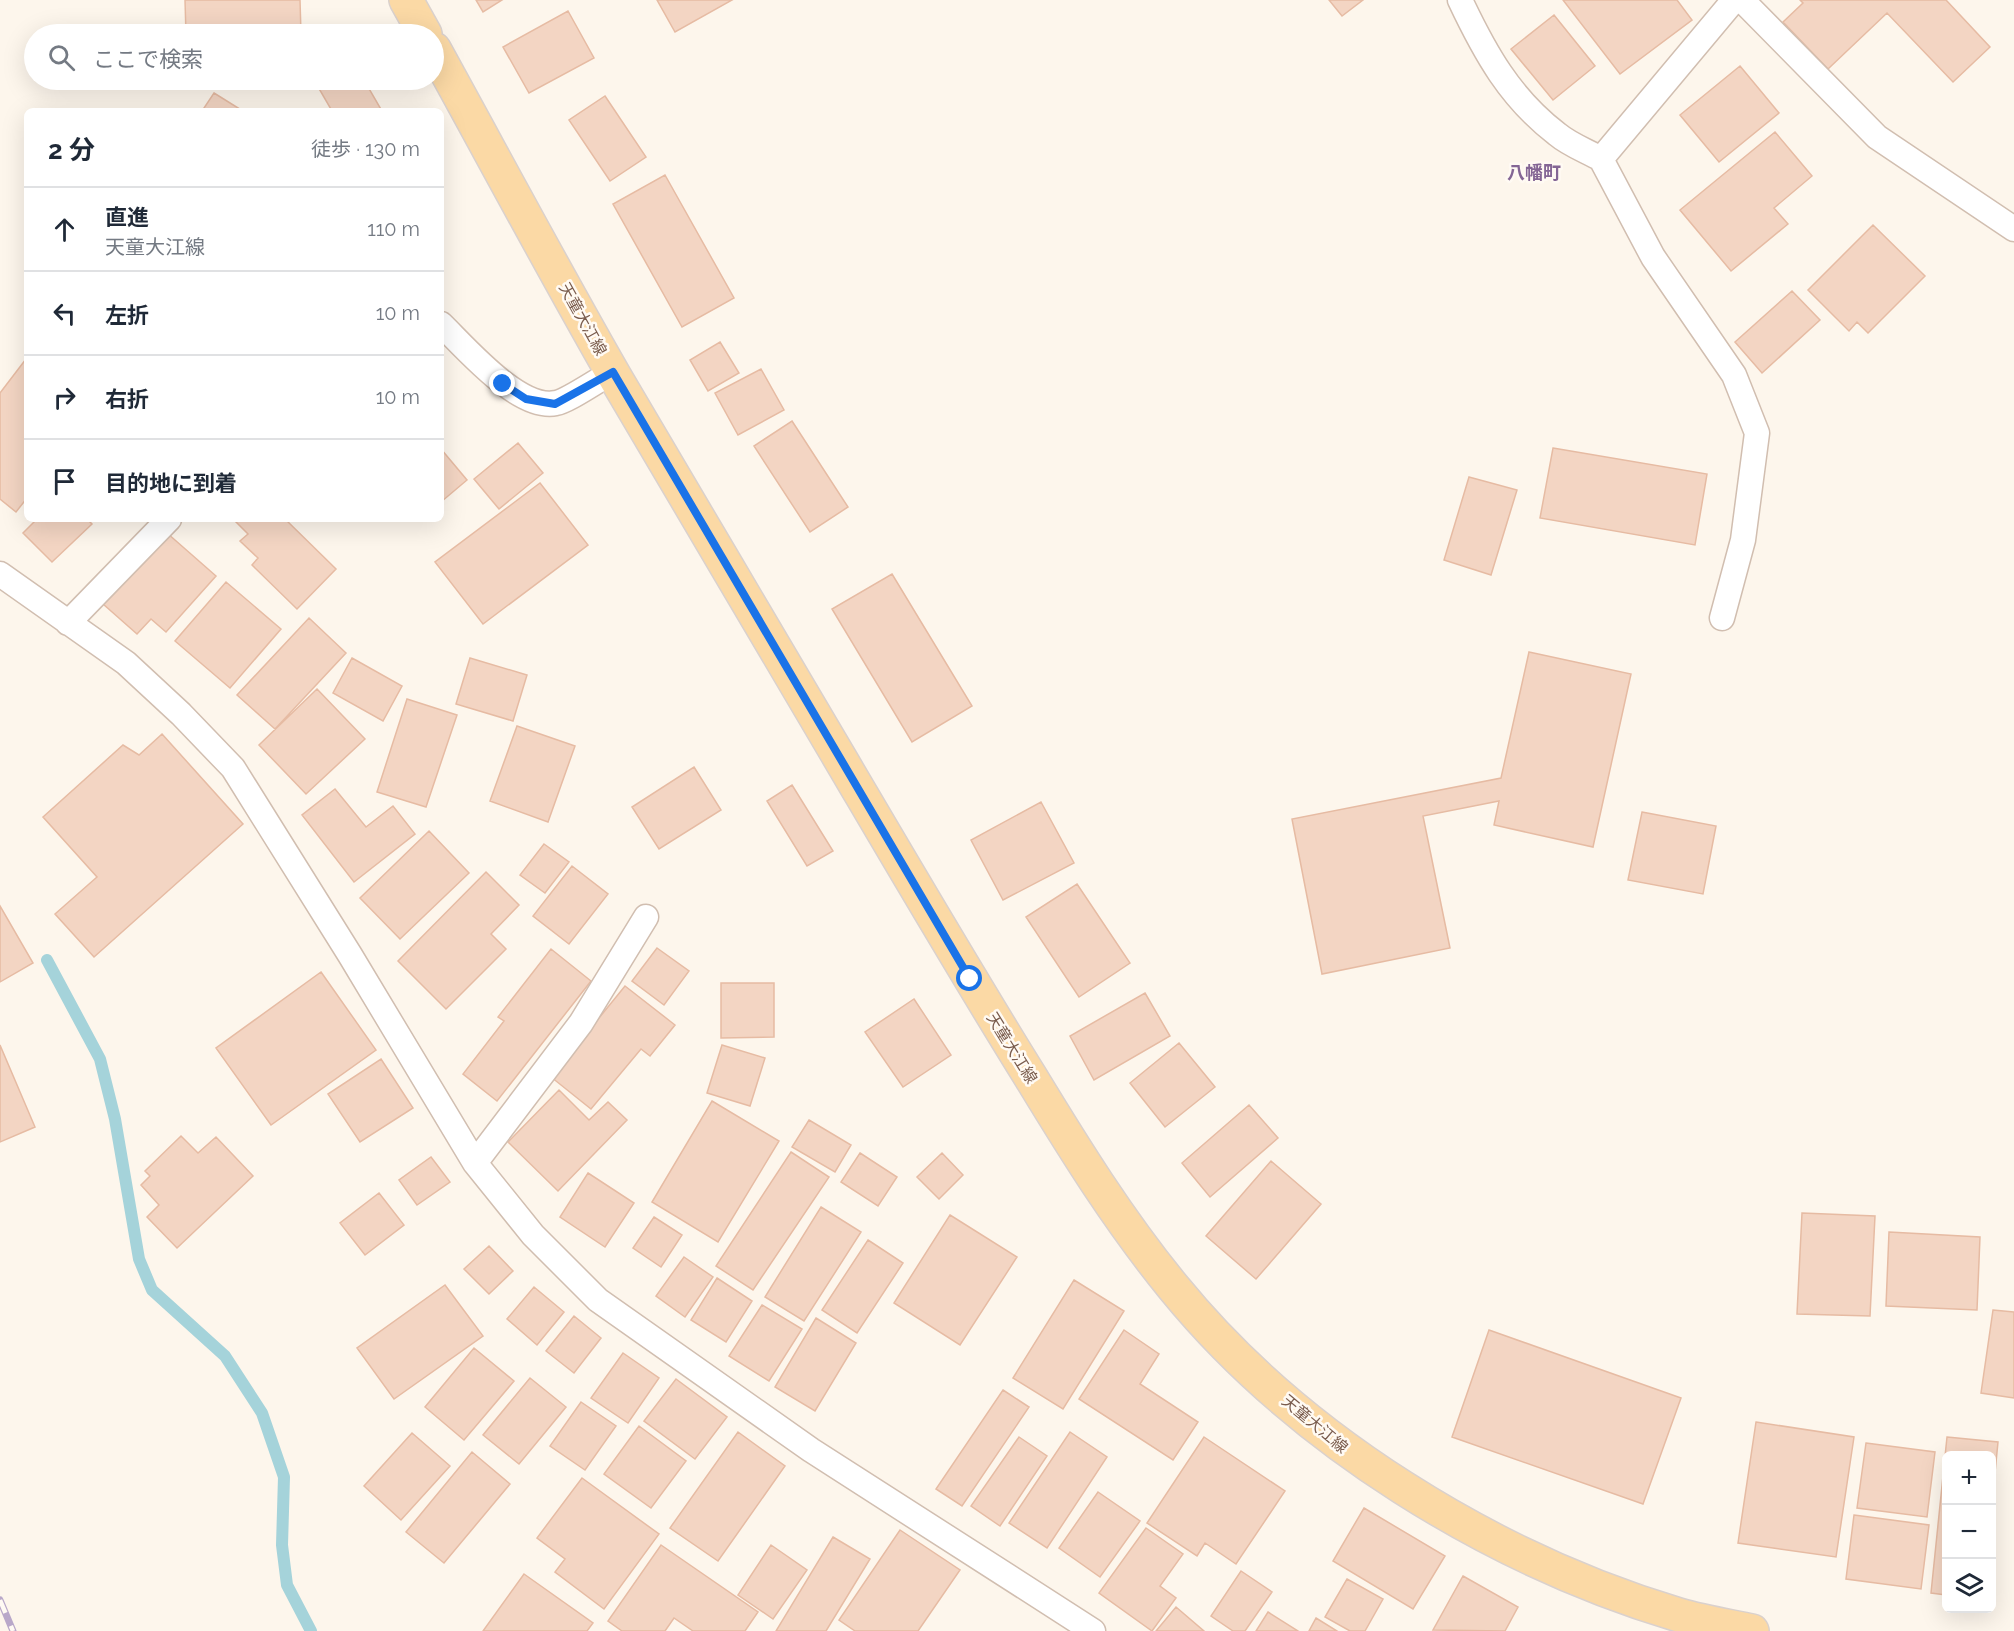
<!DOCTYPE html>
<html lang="ja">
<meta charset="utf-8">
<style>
:root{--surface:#fff;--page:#f2f2f3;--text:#1f2937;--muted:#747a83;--line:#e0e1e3}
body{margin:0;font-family:Raleway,"Noto Sans JP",sans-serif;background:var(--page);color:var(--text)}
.controls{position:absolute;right:18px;bottom:18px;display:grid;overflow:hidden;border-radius:9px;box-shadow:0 6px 24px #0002}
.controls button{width:54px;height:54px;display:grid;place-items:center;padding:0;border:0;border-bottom:2px solid var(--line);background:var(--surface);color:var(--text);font:30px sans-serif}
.stop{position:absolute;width:18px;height:18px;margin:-14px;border:4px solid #1a73e8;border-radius:50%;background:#fff}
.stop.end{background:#1a73e8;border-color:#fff;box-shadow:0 2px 6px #0008}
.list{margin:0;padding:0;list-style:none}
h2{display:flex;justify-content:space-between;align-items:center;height:78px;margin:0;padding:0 24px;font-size:26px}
h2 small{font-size:20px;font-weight:400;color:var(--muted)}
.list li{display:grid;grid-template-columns:39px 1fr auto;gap:18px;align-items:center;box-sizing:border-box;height:84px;padding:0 24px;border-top:2px solid var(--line)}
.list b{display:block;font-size:22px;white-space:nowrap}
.list p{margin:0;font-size:20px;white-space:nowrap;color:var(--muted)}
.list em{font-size:20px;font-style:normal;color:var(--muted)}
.icon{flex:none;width:33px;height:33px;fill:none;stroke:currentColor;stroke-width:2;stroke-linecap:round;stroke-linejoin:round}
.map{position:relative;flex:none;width:2014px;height:1631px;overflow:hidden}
.search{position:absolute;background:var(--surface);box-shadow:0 6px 24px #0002;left:24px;top:24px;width:420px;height:66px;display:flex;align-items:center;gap:15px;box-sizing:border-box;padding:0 21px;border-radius:33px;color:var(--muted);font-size:22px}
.panel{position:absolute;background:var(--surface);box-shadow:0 6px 24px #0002;left:24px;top:108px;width:420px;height:414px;border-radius:9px}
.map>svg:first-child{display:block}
</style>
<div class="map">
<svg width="2014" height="1631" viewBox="0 0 2014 1631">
<rect width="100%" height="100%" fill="#fdf6ec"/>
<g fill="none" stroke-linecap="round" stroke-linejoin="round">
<path stroke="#a5d3da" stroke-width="12" d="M47 960 100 1059 115 1119 139 1259 152 1290 225 1356 262 1413 284 1477 282 1545 287 1585 311 1631"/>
</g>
<path fill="#f3d5c3" stroke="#e6bba3" stroke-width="1.5" d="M185 0H300L301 34H186Z
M476 0H502L483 12Z
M657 0H732L675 32Z
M1329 0H1363L1342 16Z
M1563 0H1677L1692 20 1620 74Z
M1800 0H1946L1990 47 1953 82 1887 13 1828 69 1783 22 1803 3Z
M568 11 594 58 529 93 503 47Z
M1554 15 1595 66 1553 100 1511 49Z
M1740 66 1779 113 1719 162 1680 115Z
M314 80H364L382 111H332Z
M214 93 243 111H202Z
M605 96 646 157 610 181 569 120Z
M1775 132 1812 176 1774 208 1788 224 1731 271 1680 210Z
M665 175 734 298 682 327 613 204Z
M1873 225 1925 276 1868 333 1857 322 1849 331 1808 290Z
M1792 291 1820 320 1762 373 1735 342Z
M720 342 739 373 708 391 690 360Z
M26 359 27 498 16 512 0 499V393Z
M761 369 784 410 738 435 715 393Z
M792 421 848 507 810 532 754 446Z
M518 443 543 473 499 509 474 479Z
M1553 448 1707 474 1695 545 1540 518Z
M441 449 467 480 441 502Z
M1469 477 1517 490 1491 575 1444 560Z
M540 483 588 545 483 624 435 562Z
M37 519H87L92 524 52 562 23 533Z
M233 519H285L336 569 297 609 252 565 258 558 240 541 248 534Z
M167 533 216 576 166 632 151 619 137 634 103 604Z
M892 574 972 706 912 742 832 609Z
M226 582 281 629 230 688 175 641Z
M309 618 346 653 275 729 237 695Z
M1529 652 1631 674 1593 847 1494 825 1499 801 1423 816 1450 948 1322 974 1292 819 1501 778Z
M352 658 402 686 383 721 333 693Z
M470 658 527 675 513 721 456 704Z
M317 689 365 739 306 794 259 745Z
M407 699 457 715 426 807 377 792Z
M517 726 575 746 548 822 490 801Z
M162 734 243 824 94 957 55 914 97 877 43 817 123 745 139 755Z
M694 767 721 810 659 849 632 807Z
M792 785 833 851 807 866 767 801Z
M335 789 366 827 393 806 415 834 354 882 302 815Z
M1041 802 1074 863 1003 900 971 840Z
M1642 812 1716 826 1703 894 1628 880Z
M429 831 469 873 400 939 360 898Z
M544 844 569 862 545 893 520 875Z
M572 866 608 894 569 944 533 916Z
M486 872 519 905 491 934 506 949 446 1009 398 961Z
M1077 884 1130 963 1079 997 1026 917Z
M0 906 33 963 0 982Z
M657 948 689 971 664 1005 632 981Z
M551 949 591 981 497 1101 463 1074 504 1021 498 1017Z
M321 972 376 1050 271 1125 216 1048Z
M721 983H774V1037L721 1038Z
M625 986 675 1025 650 1056 641 1049 591 1109 551 1077Z
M1145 993 1170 1036 1094 1080 1070 1036Z
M914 999 951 1055 903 1087 865 1032Z
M1179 1043 1215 1087 1165 1127 1130 1083Z
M0 1045 35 1127 0 1142Z
M722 1045 765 1058 750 1106 707 1093Z
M381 1059 413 1108 360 1142 328 1094Z
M559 1090 589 1120 608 1102 627 1120 558 1191 508 1142Z
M712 1101 779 1141 718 1242 652 1202Z
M1249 1105 1278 1138 1210 1197 1182 1163Z
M809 1120 851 1145 835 1172 792 1147Z
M181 1136 198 1153 216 1137 253 1176 177 1248 147 1217 159 1205 141 1185 150 1176 145 1171Z
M791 1152 829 1177 753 1290 716 1266Z
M860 1153 897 1177 878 1206 841 1182Z
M942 1153 963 1175 939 1199 917 1177Z
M431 1157 450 1182 417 1205 399 1180Z
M1271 1161 1321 1204 1256 1279 1206 1236Z
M588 1173 634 1203 605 1247 560 1217Z
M379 1193 404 1225 365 1255 340 1223Z
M821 1207 861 1232 804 1321 765 1297Z
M1802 1213 1875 1216 1870 1316 1797 1314Z
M950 1215 1017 1257 960 1345 894 1303Z
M654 1217 682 1235 661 1267 633 1248Z
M1889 1232 1980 1237 1977 1310 1886 1306Z
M868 1240 903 1263 857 1333 822 1310Z
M489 1246 513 1271 489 1294 464 1269Z
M684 1257 713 1277 685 1317 656 1296Z
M717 1278 752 1301 726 1342 691 1320Z
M1074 1280 1124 1311 1063 1409 1013 1378Z
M445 1285 483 1336 394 1399 357 1348Z
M534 1287 564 1312 537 1345 507 1319Z
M762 1305 802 1329 769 1381 729 1356Z
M1993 1310 2014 1312V1398L1981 1393Z
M574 1316 601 1338 574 1373 546 1351Z
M816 1318 856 1343 815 1411 775 1387Z
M1124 1330 1159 1354 1140 1384 1198 1422 1173 1460 1079 1399Z
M1489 1330 1681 1398 1643 1504 1452 1437Z
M474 1348 514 1381 464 1440 425 1407Z
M623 1353 659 1378 628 1423 591 1398Z
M530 1378 566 1407 519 1464 483 1435Z
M676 1379 727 1417 695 1459 644 1421Z
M1003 1390 1029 1407 962 1506 936 1489Z
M581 1402 616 1426 585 1470 550 1446Z
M1756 1422 1854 1437 1836 1557 1738 1543Z
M639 1426 686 1461 651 1508 604 1474Z
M738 1432 785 1466 718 1561 670 1528Z
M1070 1432 1107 1457 1047 1548 1009 1523Z
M412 1433 450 1466 401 1520 364 1486Z
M1019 1437 1047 1456 1000 1526 971 1506Z
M1204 1437 1285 1491 1236 1564 1205 1543 1197 1556 1147 1523Z
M1947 1437 1998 1442 1992 1503V1456H1946V1595L1931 1593Z
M1866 1443 1935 1452 1927 1517 1857 1508Z
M472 1452 510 1484 444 1563 406 1532Z
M582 1478 659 1534 604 1609 555 1572 565 1559 537 1538Z
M1098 1492 1140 1521 1100 1577 1059 1548Z
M1364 1508 1445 1556 1413 1609 1333 1561Z
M1854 1515 1929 1525 1921 1589 1846 1579Z
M1146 1528 1183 1554 1160 1586 1176 1598 1152 1631 1099 1593Z
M900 1530 960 1570 918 1631H855L839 1620Z
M833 1537 870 1559 826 1631H776Z
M661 1545 758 1612 745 1631H693L674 1618 665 1631H622L608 1621Z
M771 1545 807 1570 773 1619 738 1595Z
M1241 1571 1272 1592 1245 1631H1233L1211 1616Z
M524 1574 593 1623 587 1631H483Z
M1463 1576 1518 1607 1505 1631 1433 1630Z
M1347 1579 1383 1599 1365 1631H1350L1325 1617Z
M1176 1607 1204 1631H1156Z
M1268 1612 1298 1631H1256Z
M1316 1618 1337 1631H1309Z"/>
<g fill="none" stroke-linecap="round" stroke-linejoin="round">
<defs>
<path id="service" d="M1460 0C1485 53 1510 98 1557 134 1570 145 1587 151 1601 159
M1742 0 1877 137 2014 229
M441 324C465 347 519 411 556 403 568 401 599 379 613 372
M0 574 126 663 181 714 233 768 350 955 475 1163 533 1235 598 1300 811 1450 1093 1631
M1722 618 1743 540 1757 433 1734 375 1653 257 1601 159 1734 0
M68 623 169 519
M475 1163 581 1023 646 917"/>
<path id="primary" d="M406 0 425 34
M434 49C494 158 553 269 615 377 689 503 764 629 838 755 901 862 964 970 1030 1076 1075 1150 1119 1221 1174 1288 1298 1440 1492 1559 1679 1615 1703 1622 1728 1626 1752 1631"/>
</defs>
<use href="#service" stroke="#d1beb0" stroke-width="27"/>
<use href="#primary" stroke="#dad1cd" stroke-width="36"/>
<use href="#service" stroke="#fff" stroke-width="24"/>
<use href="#primary" stroke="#fbd9a5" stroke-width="33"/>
<defs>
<path id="rail" d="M0 1600 13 1631"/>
</defs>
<use href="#rail" stroke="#b9a8c9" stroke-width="7"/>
<use href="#rail" stroke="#fffaf3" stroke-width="4.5" stroke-dasharray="14" stroke-linecap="butt"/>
</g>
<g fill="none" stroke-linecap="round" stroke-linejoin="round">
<path stroke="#1a73e8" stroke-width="8" d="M503 384 526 399 555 404 613 372 970 979"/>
</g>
<g text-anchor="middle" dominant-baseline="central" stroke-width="5" stroke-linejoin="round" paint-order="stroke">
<g font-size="16" fill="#7a5c4d" stroke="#fffaf3">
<text transform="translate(583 319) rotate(61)">天童大江線</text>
<text transform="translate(1012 1048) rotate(58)">天童大江線</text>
<text transform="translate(1315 1424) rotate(40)">天童大江線</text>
</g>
<g font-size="18" font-weight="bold" fill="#846695" stroke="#fffaf3">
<text x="1534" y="172">八幡町</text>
</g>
</g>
</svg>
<div class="controls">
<button>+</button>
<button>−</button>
<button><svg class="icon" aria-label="layers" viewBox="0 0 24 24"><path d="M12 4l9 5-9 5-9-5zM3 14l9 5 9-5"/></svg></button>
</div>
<div class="stop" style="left:970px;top:979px"></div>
<div class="stop end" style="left:503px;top:384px"></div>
<div class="search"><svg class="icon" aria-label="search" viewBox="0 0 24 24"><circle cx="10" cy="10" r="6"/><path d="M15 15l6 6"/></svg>ここで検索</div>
<section class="panel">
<h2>2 分<small>徒歩 · 130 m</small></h2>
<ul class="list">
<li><svg class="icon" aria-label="ahead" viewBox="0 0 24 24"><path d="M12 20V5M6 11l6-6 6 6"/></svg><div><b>直進</b><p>天童大江線</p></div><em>110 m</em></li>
<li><svg class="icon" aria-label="left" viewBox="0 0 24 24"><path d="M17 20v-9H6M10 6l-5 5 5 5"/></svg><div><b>左折</b></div><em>10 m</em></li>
<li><svg class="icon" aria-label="right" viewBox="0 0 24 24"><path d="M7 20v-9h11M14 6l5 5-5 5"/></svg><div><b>右折</b></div><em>10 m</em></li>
<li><svg class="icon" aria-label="arrive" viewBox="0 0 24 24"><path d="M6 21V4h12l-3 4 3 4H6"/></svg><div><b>目的地に到着</b></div></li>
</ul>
</section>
</div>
